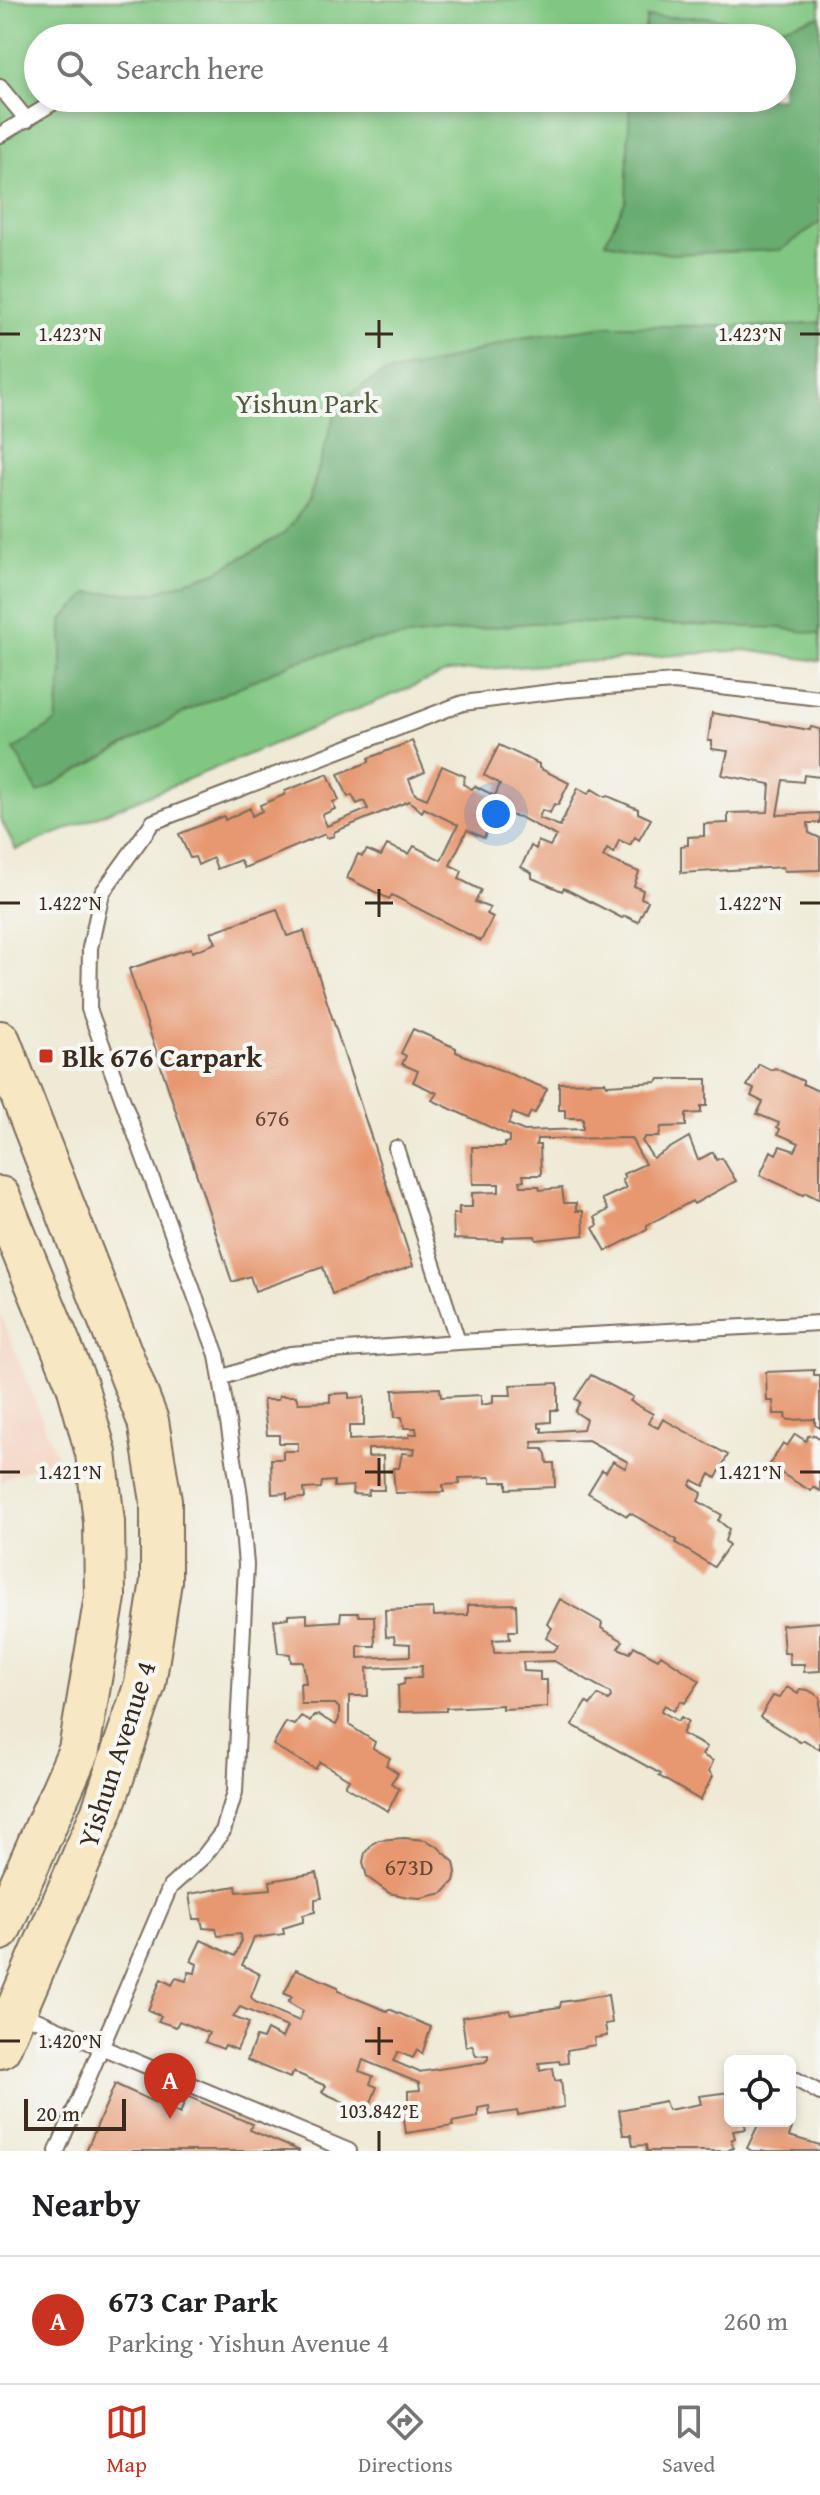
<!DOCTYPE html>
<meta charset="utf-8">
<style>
:root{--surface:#fff;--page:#f2f2f2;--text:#202124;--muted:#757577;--line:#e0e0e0;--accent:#c8321e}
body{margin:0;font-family:"Gentium Book Plus",serif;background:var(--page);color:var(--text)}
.controls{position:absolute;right:24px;bottom:24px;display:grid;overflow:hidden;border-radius:12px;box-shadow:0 4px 12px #0003}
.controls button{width:72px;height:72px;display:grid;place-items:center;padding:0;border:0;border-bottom:2px solid var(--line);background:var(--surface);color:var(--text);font:40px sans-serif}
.scale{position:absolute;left:24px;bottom:20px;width:102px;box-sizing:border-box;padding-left:8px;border:4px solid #3b2a1e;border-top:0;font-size:22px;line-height:28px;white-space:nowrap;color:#3b2a1e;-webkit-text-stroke:6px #f6f6f2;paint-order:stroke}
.you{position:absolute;left:496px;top:814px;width:28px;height:28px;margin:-20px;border:6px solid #fff;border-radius:50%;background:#1a73e8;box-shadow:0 0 0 12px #1a73e833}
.badge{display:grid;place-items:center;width:52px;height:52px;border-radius:50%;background:var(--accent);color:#fff;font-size:26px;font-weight:700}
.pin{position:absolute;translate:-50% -66px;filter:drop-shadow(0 2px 4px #0008)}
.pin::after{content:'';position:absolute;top:42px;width:28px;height:24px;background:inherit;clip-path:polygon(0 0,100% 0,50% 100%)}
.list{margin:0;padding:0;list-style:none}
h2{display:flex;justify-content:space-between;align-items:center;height:104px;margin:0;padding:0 32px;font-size:34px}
h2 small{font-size:26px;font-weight:400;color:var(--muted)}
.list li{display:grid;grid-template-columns:52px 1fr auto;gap:24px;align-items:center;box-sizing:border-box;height:128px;padding:0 32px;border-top:2px solid var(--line)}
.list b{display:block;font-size:30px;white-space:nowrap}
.list p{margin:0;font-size:26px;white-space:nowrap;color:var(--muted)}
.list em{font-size:26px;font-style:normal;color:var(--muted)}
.icon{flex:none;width:44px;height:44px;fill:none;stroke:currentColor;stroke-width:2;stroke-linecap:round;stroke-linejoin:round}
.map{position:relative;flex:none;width:820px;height:2151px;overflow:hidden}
.search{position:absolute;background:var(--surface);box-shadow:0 4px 12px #0003;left:24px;right:24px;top:24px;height:88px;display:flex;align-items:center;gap:20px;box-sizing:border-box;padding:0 28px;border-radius:44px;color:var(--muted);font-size:30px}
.sheet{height:232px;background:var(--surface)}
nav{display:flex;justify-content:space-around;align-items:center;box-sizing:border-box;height:112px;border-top:2px solid var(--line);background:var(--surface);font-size:22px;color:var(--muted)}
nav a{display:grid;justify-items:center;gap:4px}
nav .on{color:var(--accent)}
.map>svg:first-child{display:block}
</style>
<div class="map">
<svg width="820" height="2151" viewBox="0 0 820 2151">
<rect width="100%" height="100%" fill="#f6f6f2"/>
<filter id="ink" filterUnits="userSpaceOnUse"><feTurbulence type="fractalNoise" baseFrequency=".0125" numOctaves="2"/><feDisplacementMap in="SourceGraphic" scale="16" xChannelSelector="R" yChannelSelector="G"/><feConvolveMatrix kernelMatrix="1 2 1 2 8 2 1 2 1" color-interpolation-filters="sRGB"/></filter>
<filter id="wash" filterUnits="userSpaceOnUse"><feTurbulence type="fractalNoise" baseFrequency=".006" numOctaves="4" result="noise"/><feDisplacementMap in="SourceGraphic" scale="32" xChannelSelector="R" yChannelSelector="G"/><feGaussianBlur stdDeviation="1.8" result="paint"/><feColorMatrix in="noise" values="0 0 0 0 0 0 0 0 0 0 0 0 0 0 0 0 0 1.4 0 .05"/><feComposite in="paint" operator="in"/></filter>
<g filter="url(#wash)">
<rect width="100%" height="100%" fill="#efead6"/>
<path fill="#f4d3c0" d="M0 1312 57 1457 0 1481Z"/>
<path fill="#81c782" stroke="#5e7850" stroke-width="2" fill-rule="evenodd" d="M0 0H820V661L744 650 448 672 16 850 0 818ZM38 38H782V98H38Z"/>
<path fill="#68ac70" stroke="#526b47" stroke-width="2" d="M820 16V222L781 250 670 254 605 242 626 200 630 98H782V38H643L647 17H708L774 29Z
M820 322V634L780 628 629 623H530L373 641 294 662 189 710 38 793 14 749 56 722 62 673V620L89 593H152L216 572 285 533 309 500 339 401 382 374 439 362 520 338 608 326H786Z"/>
<g id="blocks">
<path fill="#e79871" d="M712 713 810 730 811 727 820 729V777L804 775 803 782 783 780 777 815 820 813V823H808L809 833 820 838V870L784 871 783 867 681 873V846L688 845V837L704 836V824L728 823V813L768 812 770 784 722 775 728 751 712 749V741H708Z
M412 741 425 772 409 779 415 794 427 799 442 766 465 776 463 784 472 789 475 786 495 796 500 784 484 775 499 745 539 764V768L569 783 558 805 554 804 550 813 542 810 539 818 560 826 578 788 588 794 592 789 605 797 608 796 638 809V813L651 819 639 840 635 837 630 845 619 840 614 853 607 849 603 857 639 872 634 886 643 890 641 898 648 901 638 922 625 916 622 918 564 888 562 891 532 878V873L521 867 531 846 536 849 538 841 550 846 556 836 520 817 508 815V812L497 808 484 838 467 830 450 865 462 871 459 879 481 890 475 902 490 908 487 914 493 917 481 941 392 895 389 899 347 878 358 854 362 856 367 850 381 856 387 845 409 854 414 846 441 860 458 825 424 808 422 812 409 801 334 832V836L327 838 325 834 244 868 240 860 217 869 213 858 198 865 195 857 190 858 179 834 224 816 225 820 250 808 252 816 262 811 260 805 284 795 285 791 328 774 339 800 333 802 335 809 322 815 327 826 368 809 364 801 357 804 352 795 348 797 338 774 369 762V758Z
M277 909 287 936 304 931 413 1266 332 1294 323 1267 255 1291 250 1276 232 1282 129 969 191 948 192 952 216 943 211 932Z
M413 1029 456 1048V1052L547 1089 535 1113 531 1112 527 1119 513 1113 508 1124 524 1131 583 1129V1118H565V1110H559V1083L605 1082 607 1085 657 1082 659 1079H707V1106H701V1113L686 1114V1126L661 1127 659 1137H645L642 1141 653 1158 689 1137 698 1160 713 1152 716 1160 722 1158 736 1181 694 1204 692 1201 647 1225V1230L606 1251 593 1228 598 1225 595 1217 608 1210 602 1199 626 1188 622 1180 625 1178 623 1174 645 1164 631 1138 537 1139 536 1145H540L541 1175H523L524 1180 520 1181 521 1186H539L540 1190 562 1188 564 1203H576V1211H583L584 1235 536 1240 535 1236 503 1237 502 1241 454 1239 453 1214H459V1207H472V1193L499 1192V1184H473L472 1147H505V1143L509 1142V1136L432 1100 437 1093 413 1082 418 1071 402 1064 406 1056 401 1053Z
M759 1064 771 1070 775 1068 803 1081V1084L820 1092V1200L806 1193 803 1195 760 1175 771 1151 776 1154 780 1146 795 1151 799 1143 778 1134 780 1129 777 1127 779 1123 757 1114 763 1102 751 1096 754 1089 747 1086Z
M814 1370V1375H820V1428L815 1425V1419L789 1420 785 1418 786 1414H774L773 1401H767L766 1372Z
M591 1375 633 1397 630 1401 653 1414 648 1423 658 1428 663 1419 728 1455 716 1478 710 1474 704 1486 693 1480 690 1485 702 1493 698 1501 722 1515 718 1520 729 1529 725 1541 729 1545 714 1567 676 1543 677 1540 630 1513 627 1516 588 1493 602 1470 606 1472 613 1461 625 1468 628 1462 588 1440 532 1442 533 1449H543L546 1454 547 1463H554L555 1487 507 1489V1482H491V1477L459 1478 460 1484 443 1485 444 1492 395 1493 393 1468H399L402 1453 414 1454 415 1448 368 1449V1457L383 1456 384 1490H369L368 1495 352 1494 353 1486 334 1487V1481L322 1482 321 1488 304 1489 305 1498 287 1499V1493L272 1494 271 1459H283V1451H298V1443H279V1435H267L263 1400H278L279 1396H296L298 1403 330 1402V1394L349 1393V1398L364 1397V1426H349V1440L409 1437 410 1434H417L416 1428H404L402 1417H395L393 1390 440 1388 441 1397 481 1395V1405L493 1403V1395H511L510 1385 558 1383V1410H551V1422L539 1423V1428H542V1432L583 1429 586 1419 575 1412 580 1402 575 1399Z
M795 1434 806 1441 808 1436 815 1435 820 1439V1491L813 1487 811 1491 769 1466 783 1443 787 1446Z
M560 1599 602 1623 601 1628 623 1641 618 1648 630 1653 634 1646 658 1659 661 1655 700 1681 685 1703 681 1701 674 1711 665 1705 661 1711 678 1721 681 1717 688 1721 682 1734 707 1747 702 1755 713 1761 709 1771 713 1776 700 1800 659 1776 661 1774 572 1725 586 1702 590 1705 598 1695 608 1700 611 1697 610 1693 554 1661 523 1662 524 1671 540 1672V1680H547V1707L502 1709V1705L446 1708V1711L399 1712 398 1686 404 1684 405 1678H421L422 1666 367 1668 368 1696H349V1725L375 1742 373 1748 390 1758 386 1765 398 1773 391 1783 399 1789 388 1811 345 1786 349 1779 320 1762 315 1769 273 1745 286 1722 294 1725 301 1716 310 1721 313 1716 318 1715 336 1725 339 1719V1708L335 1704H301L300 1683H306L303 1662H291L290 1654 278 1653 274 1620 288 1618V1615L307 1614V1623L340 1621 341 1613H358L359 1616H374L375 1646H358V1658L410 1656V1644L395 1643 394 1636 386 1637 385 1610 433 1608 434 1616 468 1615V1605L516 1604 517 1631H509L510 1639 493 1640 494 1653 554 1651 558 1646 546 1638 552 1628 547 1624Z
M820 1622V1671L804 1672V1664H790L789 1653H784L782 1625Z
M787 1687 798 1694 800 1689 808 1690 820 1697V1750L804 1740 800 1742 760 1717 773 1696 779 1698Z
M404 1838 425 1840 437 1846 454 1862 456 1872 454 1881 443 1893 421 1898 408 1897 389 1893 367 1877 363 1862 365 1853 372 1844 379 1840Z
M317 1873 322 1898 315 1899V1912L303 1915V1922L283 1928 284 1934 254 1938 242 1965 260 1974 251 1997 255 2002 299 2021 303 2011 288 2002 292 1997 284 1994 296 1969 338 1987V1991L387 2011 389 2009 431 2027 422 2054 417 2050 413 2058 398 2052 393 2061 419 2072 485 2062 488 2059V2055L476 2056 472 2045 466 2047 462 2017 509 2010 511 2014 560 2007 561 2002 608 1995 612 2023 605 2024 607 2036 594 2038 595 2045 567 2050 568 2063 560 2064 559 2061 539 2063 540 2071 553 2068 555 2081 561 2080 564 2107 518 2115 517 2111 490 2115 489 2106 478 2108V2117L452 2122 453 2126 406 2133 402 2105 408 2103V2091L420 2090 419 2083 363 2060 359 2071 373 2076 370 2084 377 2087 367 2113 322 2092 326 2086 294 2072 290 2078 247 2060 256 2037 263 2039 267 2030 282 2038 287 2027 240 2007 233 2017 249 2023 237 2050 225 2045 223 2049 205 2042 209 2033 179 2021 176 2027 158 2021 161 2016 148 2010 161 1979 172 1985 176 1978 186 1981 189 1972 195 1973 197 1964 191 1961 201 1940 235 1956 241 1942 240 1934 218 1936 216 1929 203 1928 201 1919H193L189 1894 236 1886 237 1892 271 1889 270 1881Z
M115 2084 180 2114 187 2096 252 2124 250 2130 300 2151H86Z
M730 2092V2121H744L746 2129 733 2131 735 2138 731 2140 733 2148 727 2151H647L646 2145 633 2146 631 2135H623L619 2110 665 2101 668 2110 701 2104 699 2096Z
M760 2121 773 2125 776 2121 792 2128 789 2136 820 2145V2151H752L747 2148Z"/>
</g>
</g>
<g filter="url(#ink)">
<use href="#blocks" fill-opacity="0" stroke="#7a6d5e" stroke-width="2"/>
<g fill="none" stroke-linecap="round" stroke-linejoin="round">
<defs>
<path id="lane" d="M0 87 27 120
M0 135 61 98
M396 1148 458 1342
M221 1378 290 1354 458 1342 820 1323
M20 2013 349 2151
M797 2080 820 2093
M57 2151 170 1887 204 1856 223 1831 235 1792 246 1565 240 1496 217 1355 89 1009 90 948 102 893 153 822 463 703 567 690 674 682 820 698"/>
<path id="secondary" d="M0 1041 148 1421 161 1501V1581L145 1684 102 1811 0 2048
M0 1197 77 1385 96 1453 104 1522 105 1597 79 1750 0 1930"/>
</defs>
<use href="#lane" stroke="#7a6d5e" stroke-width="18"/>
<use href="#secondary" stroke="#7a6d5e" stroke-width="44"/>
<use href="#lane" stroke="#fff" stroke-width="14"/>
<use href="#secondary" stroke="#f7e8c3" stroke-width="40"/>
</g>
</g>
<path fill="none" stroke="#3b2a1e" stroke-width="3" d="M379 320V348M0 334H20M365 334H393M800 334H820M379 889V917M0 903H20M365 903H393M800 903H820M379 1458V1486M0 1472H20M365 1472H393M800 1472H820M379 2027V2055M0 2041H20M365 2041H393M379 2131V2151"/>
<rect fill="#c8321e" stroke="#f6f6f2" stroke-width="3" x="38" y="1048" width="16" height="16" rx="4"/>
<g text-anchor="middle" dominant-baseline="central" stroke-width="8" stroke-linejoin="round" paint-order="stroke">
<g font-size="24" fill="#664633">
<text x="272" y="1117">676</text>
<text x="409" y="1866">673D</text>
</g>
<g font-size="28" fill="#50593c" stroke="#f6f6f2">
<text x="307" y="402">Yishun Park</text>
</g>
<g font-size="28" font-weight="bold" fill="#3b2a1e" stroke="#f6f6f2" text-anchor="start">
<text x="62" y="1056">Blk 676 Carpark</text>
</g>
<g font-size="28" fill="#3b2a1e" stroke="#f6f6f2">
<text transform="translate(116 1754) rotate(-72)">Yishun Avenue 4</text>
</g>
</g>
<g font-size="20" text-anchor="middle" fill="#3b2a1e" stroke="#f6f6f2" stroke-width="8" stroke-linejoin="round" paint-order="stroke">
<text x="70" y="341">1.423°N</text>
<text x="750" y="341">1.423°N</text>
<text x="70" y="910">1.422°N</text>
<text x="750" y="910">1.422°N</text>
<text x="70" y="1479">1.421°N</text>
<text x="750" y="1479">1.421°N</text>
<text x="70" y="2048">1.420°N</text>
<text x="379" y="2118">103.842°E</text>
</g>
</svg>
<div class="controls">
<button><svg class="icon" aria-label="locate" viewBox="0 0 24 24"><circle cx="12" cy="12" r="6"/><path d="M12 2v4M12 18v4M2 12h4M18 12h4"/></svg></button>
</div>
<div class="scale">20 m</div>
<div class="you"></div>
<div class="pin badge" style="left:170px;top:2119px">A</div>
<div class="search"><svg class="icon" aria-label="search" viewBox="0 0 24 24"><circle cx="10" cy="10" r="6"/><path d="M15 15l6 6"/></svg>Search here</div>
</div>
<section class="sheet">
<h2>Nearby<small></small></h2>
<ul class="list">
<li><span class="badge">A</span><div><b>673 Car Park</b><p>Parking · Yishun Avenue 4</p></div><em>260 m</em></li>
</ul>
</section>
<nav>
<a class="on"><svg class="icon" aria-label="map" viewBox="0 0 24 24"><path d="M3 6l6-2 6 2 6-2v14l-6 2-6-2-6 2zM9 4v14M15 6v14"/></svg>Map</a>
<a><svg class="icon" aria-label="directions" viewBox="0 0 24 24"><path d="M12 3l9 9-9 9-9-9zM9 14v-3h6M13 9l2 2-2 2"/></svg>Directions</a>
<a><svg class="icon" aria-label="saved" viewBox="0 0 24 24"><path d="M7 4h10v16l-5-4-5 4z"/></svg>Saved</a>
</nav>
